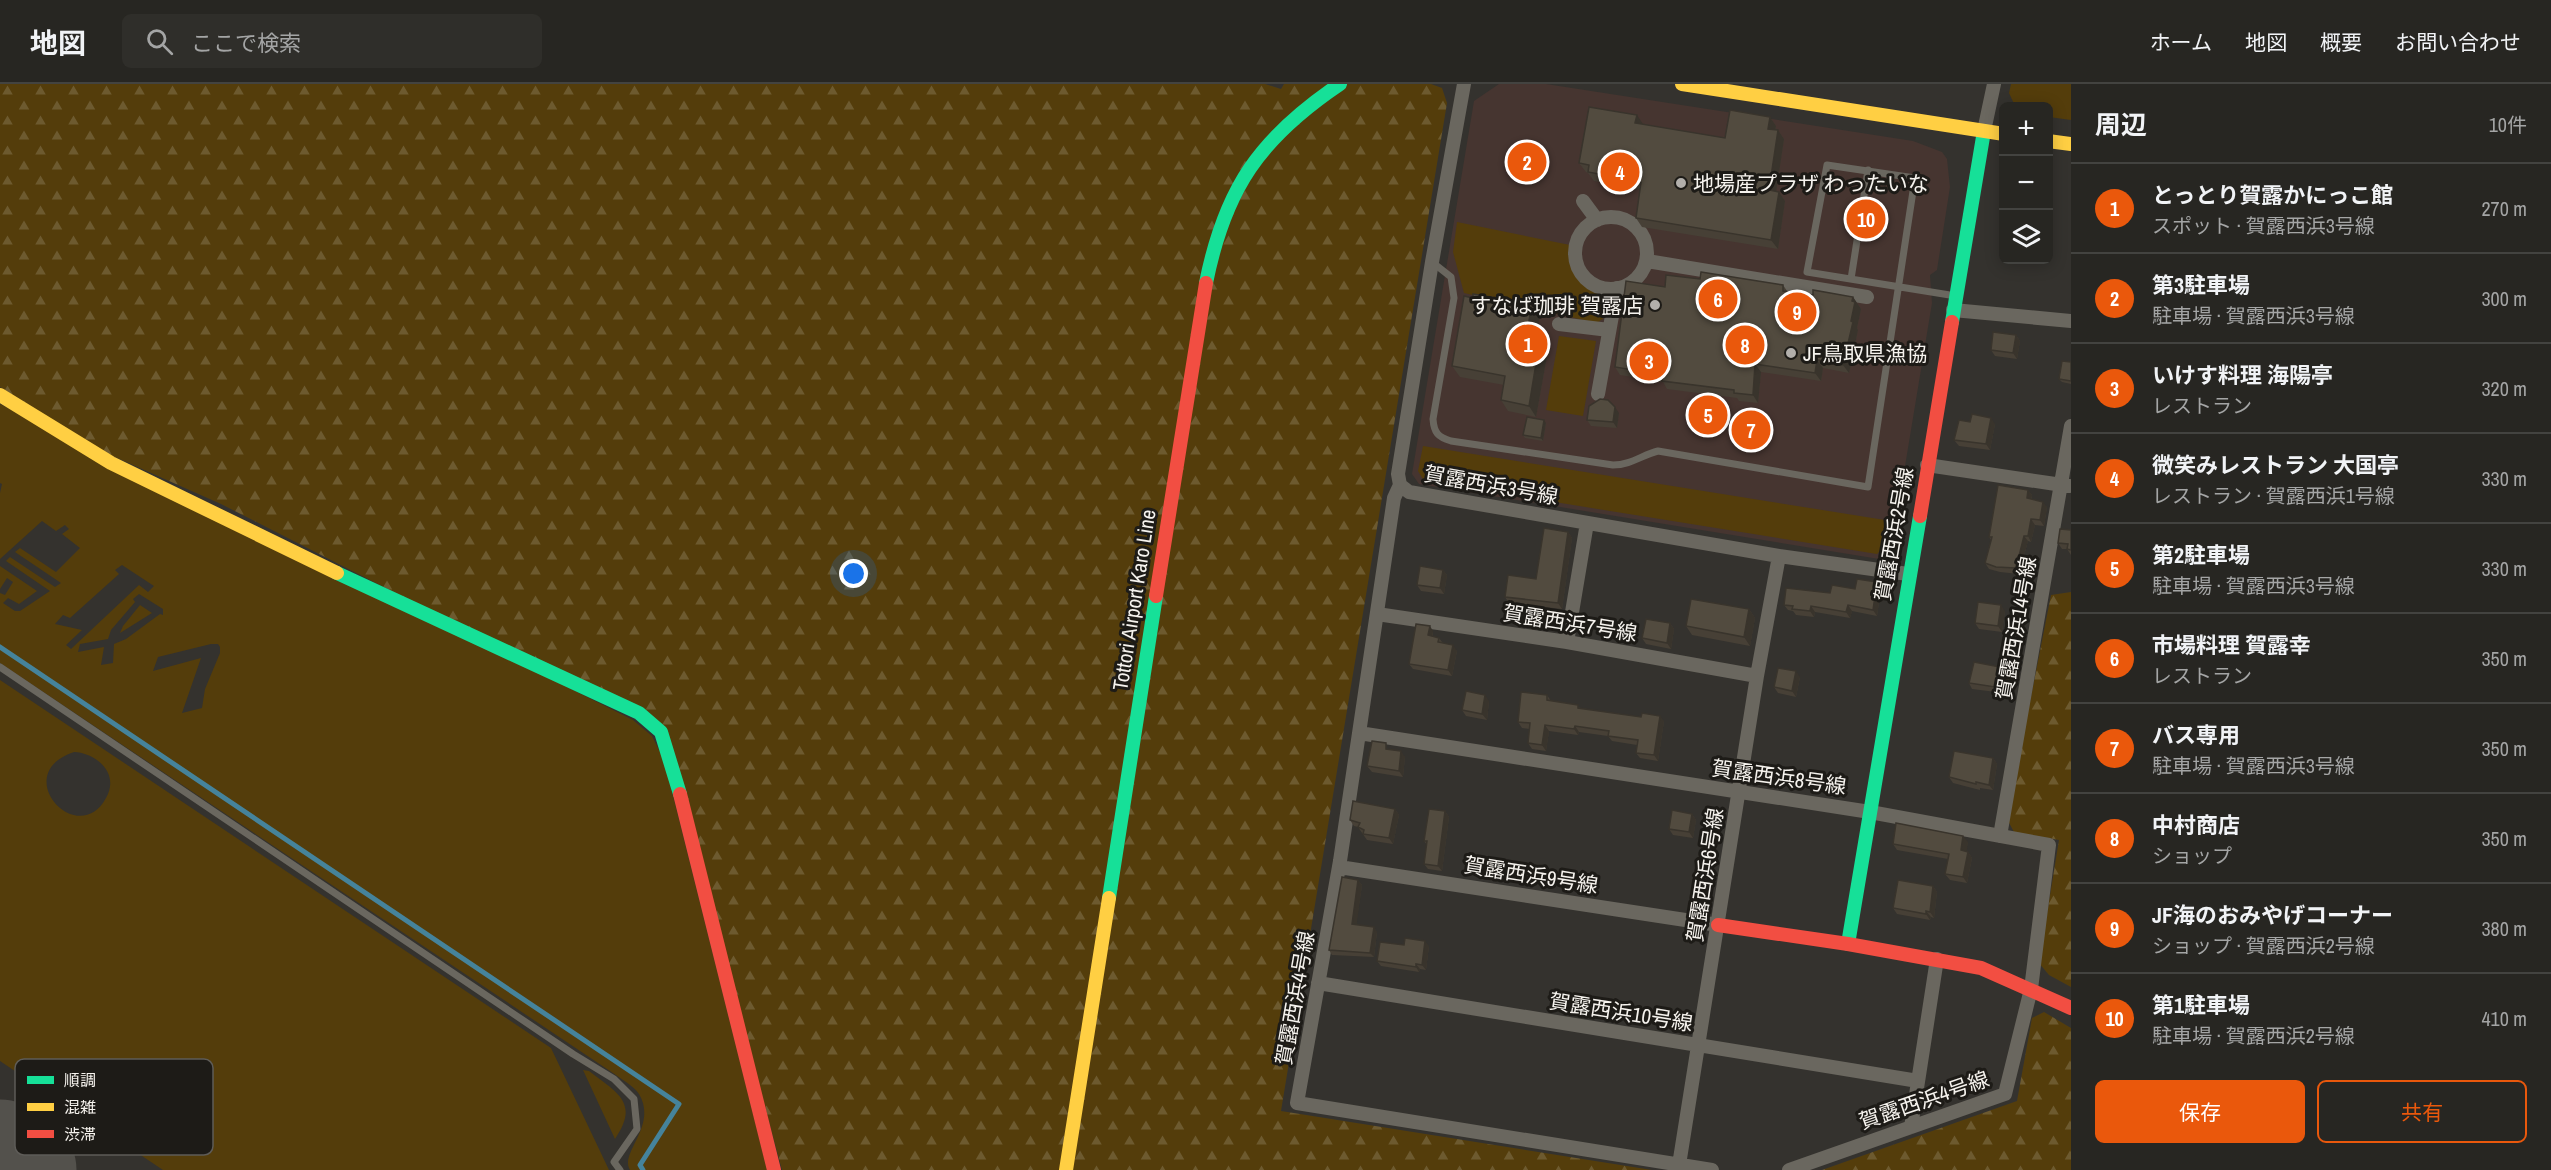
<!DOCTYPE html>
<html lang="ja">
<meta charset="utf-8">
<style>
:root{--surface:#272622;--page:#2f2e2a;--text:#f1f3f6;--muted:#a4a5a5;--line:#434340;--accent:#ea580c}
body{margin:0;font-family:"Archivo Narrow","Noto Sans JP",sans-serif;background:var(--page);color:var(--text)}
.controls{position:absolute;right:18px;top:18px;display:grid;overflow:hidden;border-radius:9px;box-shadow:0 3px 15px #0003}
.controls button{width:54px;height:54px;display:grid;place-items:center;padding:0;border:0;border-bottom:2px solid var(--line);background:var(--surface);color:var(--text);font:30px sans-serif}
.you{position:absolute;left:854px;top:490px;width:21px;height:21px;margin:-15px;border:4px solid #fff;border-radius:50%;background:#1a73e8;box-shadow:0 0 0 9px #1a73e833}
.badge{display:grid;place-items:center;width:39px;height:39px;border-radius:50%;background:var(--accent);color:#fff;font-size:20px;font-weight:700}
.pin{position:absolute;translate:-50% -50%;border:3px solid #fff;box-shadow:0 2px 6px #0006}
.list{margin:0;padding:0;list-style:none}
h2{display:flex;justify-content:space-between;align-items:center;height:78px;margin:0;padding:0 24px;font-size:26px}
h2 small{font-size:20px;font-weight:400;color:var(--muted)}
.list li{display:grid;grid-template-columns:39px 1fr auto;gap:18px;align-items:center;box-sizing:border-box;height:90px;padding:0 24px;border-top:2px solid var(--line)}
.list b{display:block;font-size:22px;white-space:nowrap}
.list p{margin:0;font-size:20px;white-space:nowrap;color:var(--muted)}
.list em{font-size:20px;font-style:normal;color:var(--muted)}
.actions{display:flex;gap:12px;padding:18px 24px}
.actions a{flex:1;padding:14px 0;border:2px solid var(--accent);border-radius:9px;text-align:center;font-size:21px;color:var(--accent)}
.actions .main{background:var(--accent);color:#fff}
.icon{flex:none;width:33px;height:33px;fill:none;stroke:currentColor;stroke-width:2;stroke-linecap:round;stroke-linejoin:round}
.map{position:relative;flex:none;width:2071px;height:1086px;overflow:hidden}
header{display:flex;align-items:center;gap:36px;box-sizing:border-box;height:84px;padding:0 30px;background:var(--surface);border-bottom:2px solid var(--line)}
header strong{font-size:28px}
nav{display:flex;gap:33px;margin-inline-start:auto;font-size:21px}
.search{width:420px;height:54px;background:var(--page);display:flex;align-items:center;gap:15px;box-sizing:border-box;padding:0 21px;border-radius:9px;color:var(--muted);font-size:22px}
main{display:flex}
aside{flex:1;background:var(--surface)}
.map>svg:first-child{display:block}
</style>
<header>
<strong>地図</strong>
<div class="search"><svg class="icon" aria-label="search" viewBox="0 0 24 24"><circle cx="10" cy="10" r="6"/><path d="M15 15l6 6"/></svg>ここで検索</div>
<nav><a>ホーム</a><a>地図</a><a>概要</a><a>お問い合わせ</a></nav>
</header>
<main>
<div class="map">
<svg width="2071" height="1086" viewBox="0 0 2071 1086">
<defs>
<pattern id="forest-firs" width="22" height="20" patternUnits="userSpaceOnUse" patternTransform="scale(1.5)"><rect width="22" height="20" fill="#543d0b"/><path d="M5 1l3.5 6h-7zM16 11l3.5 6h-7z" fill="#6d5a2f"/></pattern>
</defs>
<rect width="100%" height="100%" fill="#34322e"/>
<path fill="#463530" d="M1499 0H1546L1913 57 1942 68 1947 75 1950 103 1937 186 1930 191 1932 219 1891 467 1879 475 1419 400 1412 390 1474 17Z"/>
<path fill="#543d0b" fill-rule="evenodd" d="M2011 0H2071V36L2049 33 2048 22H2015L2009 9Z
M1457 138 1570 161C1568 187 1583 203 1608 210L1605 233 1597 239 1464 209 1453 168Z
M1559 252 1596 257 1583 332 1546 326Z
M0 320 633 636 652 652 664 676 767 1086H630C619 1069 658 1042 639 1010 634 1002 621 995 613 989L0 579V509L5 511 13 498 7 494 0 505V482L37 507 19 520 8 514 3 519 15 527H20L50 507 6 477 10 473 55 503 61 499 15 468 20 464 56 488 80 464 62 450 69 445 65 441 56 447 42 437 0 475V409L2 400 0 399ZM122 481 154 502 148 508 139 501 71 565 66 561 82 546 55 540 63 531 70 534 119 490 115 486ZM139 510 163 525V531L160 530 126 555 114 560 113 579 101 581 104 563 78 568 80 560 108 555 111 546 135 518 133 515ZM211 560H218L220 563V569L205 605 202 624 182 629 201 574 153 587 158 573Z
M1423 362 1891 437 1887 460 1877 470 1424 397 1418 387Z
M140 521 152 529 120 549 123 542Z
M0 596 551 964 609 1086H163L0 977ZM74 668C97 669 120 690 106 714 78 766 8 690 74 668Z
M583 986 589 987C617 1009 640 1018 615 1055Z"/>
<path fill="url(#forest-firs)" d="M0 0H1265L1281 5 1284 0H1431L1442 4 1447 19 1281 1027 1652 1086H782L664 646 221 420 106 369 0 303Z
M2071 508V903L2049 891 2039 879 2059 756 2014 748 2007 735 2051 511Z
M2044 928 2071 944V1086H1822L2017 1017 2032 934Z"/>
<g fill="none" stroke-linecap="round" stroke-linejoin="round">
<path stroke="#45839b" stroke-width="5" d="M0 563 679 1020 640 1081 643 1086"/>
<path stroke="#53514c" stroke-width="117" d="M0 1074 18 1086"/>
<path stroke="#6a675f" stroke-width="7" d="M1432 178 1451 193 1454 214 1433 335C1434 349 1438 353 1451 357L1613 381C1631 381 1642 371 1658 367L1868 403 1915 94 1827 81 1807 188 1956 212
M1851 195 1868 86
M0 583 573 970 614 995 634 1015 637 1045 614 1078 620 1086"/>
<path stroke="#6a675f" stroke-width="14" d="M1464 0 1432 178 1398 390 1400 401 1409 408 1779 472 1908 490
M1984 47 1994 0
M1583 117 1597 136
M1575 169a36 36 0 1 1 72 0a36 36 0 1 1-72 0Z
M1647 177 1867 213
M1953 226 2071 237
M1559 240 1609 246
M1598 310 1617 204
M1927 381 2069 402
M1400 401 1394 414 1340 777 1297 1019 1712 1086
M1377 530 1567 558 1757 592
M1567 558 1587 439
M1359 649 1870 728 2049 761 2031 905 2005 1010 1789 1086
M2000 752 2071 342
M1339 783 1718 841
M1318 899 1918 997
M1911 1043 1937 875
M1679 1081 1757 592 1779 472"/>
<path stroke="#16e098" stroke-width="14" d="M1206 199C1225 104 1260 54 1340 0
M1952 238 1984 47
M337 489 639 629 661 648 680 710
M1109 814 1156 512
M1848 860 1920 432"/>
<path stroke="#ffcf43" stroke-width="14" d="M1682 0 2004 50
M2048 57 2071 60
M0 311 111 379 337 489
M1066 1086 1109 814"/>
<path stroke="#f24e42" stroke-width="14" d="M1920 432 1952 238
M1156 512 1206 199
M680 710 774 1086
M1718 841 1848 860 1981 884 2071 924"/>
</g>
<path fill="#474036" d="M1770 33 1776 42V46H1778L1784 55 1776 107 1779 108 1785 117 1778 165 1642 143 1636 134 1640 105 1594 97 1588 89 1586 88 1579 79 1643 40 1725 54Z
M1700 195 1783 201 1787 207 1813 211 1853 213 1861 225 1857 244 1858 246 1849 289 1823 284 1821 297 1761 288 1758 319 1739 317 1737 314 1667 305 1663 298 1620 291 1615 283 1665 203Z
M1473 214 1532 220 1540 231 1535 260 1539 261 1547 272 1536 333 1508 327 1501 316 1504 301 1460 293 1452 282Z
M2016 251 2020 257 2017 275 1995 272 1991 266Z
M2071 278V300L2062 298 2059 295Z
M1619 329 1617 344 1591 342 1587 336Z
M1546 339 1543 357 1525 354 1523 351Z
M1995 340 1990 366 1959 362 1954 356Z
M2028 406 2032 411V415L2047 423 2044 442 2035 441 2031 458 2028 457 2019 490 2000 488 1989 485 1985 479 1991 456 1989 453Z
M2071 446V471L2067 465H2062L2058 459Z
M1568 448 1572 454 1562 525 1509 519 1505 513 1536 495Z
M1443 486 1447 491 1444 510 1421 507 1417 501Z
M1877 498 1881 504 1877 532 1852 527 1850 534 1815 528 1814 533 1796 531 1793 527 1788 526 1784 521 1830 509 1855 505Z
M1749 525 1755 534 1750 562 1692 551 1686 542Z
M2005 527 2002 548 1979 545 1975 539Z
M1670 539 1674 545 1671 565 1646 560 1642 554Z
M1433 547V552L1439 554 1442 558 1457 567 1452 592 1413 585 1409 580Z
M2000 583 2004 588V590L2011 591 2015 596 2012 610 1972 605 1969 599Z
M1800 593 1796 613 1778 609 1774 603Z
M1547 611 1551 617 1581 624 1664 637 1658 677 1640 674 1636 669 1637 661 1612 657 1608 652 1579 648 1578 651 1549 647 1546 667 1532 665 1528 659 1530 645 1522 644 1518 638Z
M1489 617 1487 636 1466 632 1462 626Z
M1390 665 1405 673 1403 693 1372 688 1367 682Z
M1993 674 1997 680 1993 706 1980 704V706L1953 699 1949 693Z
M1395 725 1399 731 1393 760 1367 756 1358 743 1354 742 1350 736Z
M1445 727 1449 733 1442 787 1428 785 1424 780 1427 761 1424 757Z
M1692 730 1696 736 1693 754 1673 751 1669 745Z
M1968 758 1966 767 1968 768 1972 774 1967 799 1950 796 1945 790 1948 775 1897 766 1893 760Z
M1358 796 1362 801 1356 841 1377 848 1374 873 1332 871 1329 866Z
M1933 802 1937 808 1934 834 1931 833 1930 836 1897 830 1893 824Z
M1429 862 1426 886 1420 885 1419 888 1381 882 1377 877Z"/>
<path fill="#39342c" d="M1637 31 1643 40 1635 39Z
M1770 33 1776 42 1774 54 1768 45Z
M1778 46 1784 55 1775 115 1769 106Z
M2049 78 2052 83 2049 98Z
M1779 108 1785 117 1778 165 1771 156Z
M1853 213 1861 225 1857 244 1858 246 1849 289 1843 281 1851 237Z
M1532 220 1540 231 1533 270 1525 259Z
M2016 251 2020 257 2017 275 2013 269Z
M1539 261 1547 272 1536 333 1529 322Z
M1817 276 1823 284 1821 297 1815 289Z
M1755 280 1761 288 1758 319 1753 311Z
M1615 323 1619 329 1617 344 1613 338Z
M1991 334 1995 340 1990 366 1986 360Z
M1544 336 1546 339 1543 357 1541 354Z
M2028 406 2032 411 2031 420 2027 414Z
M2043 418 2047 423 2044 442 2040 436Z
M2031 435 2035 441 2031 458 2028 452Z
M1568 448 1572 454 1562 525 1558 519Z
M2024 452 2028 457 2019 490 2016 484Z
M1443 486 1447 491 1444 510 1440 504Z
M1877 498 1881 504 1877 532 1873 526Z
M1848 521 1852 527 1850 534 1846 528Z
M2001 521 2005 527 2002 548 1998 542Z
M1811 522 1815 528 1814 533 1810 527Z
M1749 525 1755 534 1750 562 1744 553Z
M1670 539 1674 545 1671 565 1667 559Z
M1430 542 1433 547 1432 557 1428 551Z
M1453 561 1457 567 1452 592 1448 586Z
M2000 583 2004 588 2003 594 1999 589Z
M1796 587 1800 593 1796 613 1792 607Z
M2011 591 2015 596 2012 610 2008 605Z
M1485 611 1489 617 1487 636 1482 630Z
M1660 632 1664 637 1658 677 1654 671Z
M1545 641 1549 647 1546 667 1542 661Z
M1575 642 1579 648 1578 651 1574 645Z
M1401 667 1405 673 1403 693 1399 687Z
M1993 674 1997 680 1993 706 1989 701Z
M1395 725 1399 731 1393 760 1389 754Z
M1445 727 1449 733 1442 787 1438 782Z
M1692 730 1696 736 1693 754 1689 748Z
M1963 752 1968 758 1966 772 1961 766Z
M1968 768 1972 774 1967 799 1963 793Z
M1358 796 1362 801 1356 845 1352 840Z
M1933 802 1937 808 1934 834 1930 828Z
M1926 827 1931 833 1930 836 1926 830Z
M1374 843 1377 848 1374 873 1370 869Z
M1425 857 1429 862 1426 886 1422 881Z
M1416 880 1420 885 1419 888 1416 883Z"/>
<path fill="#524b3f" stroke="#39342c" stroke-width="1.5" d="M1589 23 1637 31 1635 39 1725 54 1730 26 1770 33 1768 45 1778 46 1769 106 1779 108 1771 156 1636 134 1641 98 1588 88 1589 81 1579 79Z
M1701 188 1783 201V207L1813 211V206L1853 213 1852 217 1855 218 1851 237 1853 238 1843 281 1817 276 1815 289 1755 280 1753 311 1734 309V306L1662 297 1663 291 1615 283 1626 197 1665 203 1666 191 1700 195Z
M1473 210 1532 220 1525 259 1539 261 1529 322 1501 316 1505 292 1452 282 1464 212 1473 214Z
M1993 248 2016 251 2013 269 1991 266Z
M2062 277 2071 278V297L2059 295Z
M1600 315 1608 316 1615 323 1613 338 1587 336 1589 322Z
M1972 330 1991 334 1986 360 1954 356 1959 336 1970 338Z
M1527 333 1544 336 1541 354 1523 351Z
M1998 401 2028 406 2027 414 2043 418 2040 436 2031 435 2028 452H2024L2016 484 1996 483 1985 479 1992 453H1989Z
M1544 444 1568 448 1558 519 1505 513 1508 491 1536 495Z
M2060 445 2071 446V466L2067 465 2068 460 2058 459Z
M1420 482 1443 486 1440 504 1417 501Z
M1857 495 1877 498 1873 526 1848 521 1846 528 1811 522 1810 527 1792 525 1793 522 1784 521 1786 504 1830 509 1832 501 1855 505Z
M1691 515 1749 525 1744 553 1686 542Z
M1978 518 2001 521 1998 542 1975 539Z
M1646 535 1670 539 1667 559 1642 554Z
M1416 540 1430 542 1428 551 1439 554 1438 558 1453 561 1448 586 1409 580Z
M1974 578 2000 583 1999 589 2011 591 2008 605 1969 599Z
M1778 584 1796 587 1792 607 1774 603Z
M1466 607 1485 611 1482 630 1462 626Z
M1521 608 1547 611V616L1578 621V624L1641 633 1642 629 1660 632 1654 671 1636 669 1638 656 1608 652 1609 647 1575 642 1574 645 1545 641 1542 661 1528 659 1530 639 1518 638Z
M1372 657 1386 659V665L1401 667 1399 687 1367 682Z
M1954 667 1993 674 1989 701 1976 698V700L1949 693Z
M1353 717 1395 725 1389 754 1363 750 1364 746 1358 743 1360 739 1350 736Z
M1429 725 1445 727 1438 782 1424 780 1427 757H1424Z
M1672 726 1692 730 1689 748 1669 745Z
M1896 739 1963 752 1961 766 1968 768 1963 793 1945 790 1949 770 1893 760Z
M1342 793 1358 796 1352 840 1374 843 1370 869 1329 866Z
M1898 796 1933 802 1930 828 1926 827V830L1893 824Z
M1405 854 1425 857 1422 881 1416 880V883L1377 877 1380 858 1404 861Z"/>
<g fill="#b2afab" stroke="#1d1b17" stroke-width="2">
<circle cx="1681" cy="99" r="6"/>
<circle cx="1655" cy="221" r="6"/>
<circle cx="1791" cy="269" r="6"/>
</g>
<g text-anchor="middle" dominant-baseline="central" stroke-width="6" stroke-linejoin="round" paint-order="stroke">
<g font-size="21" fill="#f6f3ee" stroke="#1d1b17" text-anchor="start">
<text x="1693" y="99">地場産プラザ わったいな</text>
<text x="1643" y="221" text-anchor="end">すなば珈琲 賀露店</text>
<text x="1803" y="269">JF鳥取県漁協</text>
</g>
<g font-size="21" fill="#f6f3ee" stroke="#1d1b17">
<text transform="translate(1491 401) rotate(10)">賀露西浜3号線</text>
<text transform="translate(1894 450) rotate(-80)">賀露西浜2号線</text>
<text transform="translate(1134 516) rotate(-81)">Tottori Airport Karo Line</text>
<text transform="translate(1570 539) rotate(9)">賀露西浜7号線</text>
<text transform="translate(2016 544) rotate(-80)">賀露西浜14号線</text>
<text transform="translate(1779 693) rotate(8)">賀露西浜8号線</text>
<text transform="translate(1531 791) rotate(9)">賀露西浜9号線</text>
<text transform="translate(1705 791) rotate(-81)">賀露西浜6号線</text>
<text transform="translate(1295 914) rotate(-80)">賀露西浜4号線</text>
<text transform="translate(1621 928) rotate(9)">賀露西浜10号線</text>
<text transform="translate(1924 1016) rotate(-19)">賀露西浜4号線</text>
</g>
</g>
<rect x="15" y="975" width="198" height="96" rx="9" fill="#1d1b17" stroke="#5e5c58" stroke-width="1.5"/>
<rect x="27" y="992" width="27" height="8" fill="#16e098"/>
<rect x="27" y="1019" width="27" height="8" fill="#ffcf43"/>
<rect x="27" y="1046" width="27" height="8" fill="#f24e42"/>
<g font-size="16" fill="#f6f3ee">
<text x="64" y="1002">順調</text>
<text x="64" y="1029">混雑</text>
<text x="64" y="1056">渋滞</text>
</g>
</svg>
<div class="controls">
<button>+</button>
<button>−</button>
<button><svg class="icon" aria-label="layers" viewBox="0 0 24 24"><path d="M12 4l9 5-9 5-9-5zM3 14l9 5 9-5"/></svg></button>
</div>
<div class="you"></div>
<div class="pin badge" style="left:1528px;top:260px">1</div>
<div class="pin badge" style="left:1527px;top:78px">2</div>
<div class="pin badge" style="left:1649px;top:277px">3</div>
<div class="pin badge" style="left:1620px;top:88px">4</div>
<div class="pin badge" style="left:1708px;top:331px">5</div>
<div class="pin badge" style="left:1718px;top:215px">6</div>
<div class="pin badge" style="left:1751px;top:346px">7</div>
<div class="pin badge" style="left:1745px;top:261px">8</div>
<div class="pin badge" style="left:1797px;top:228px">9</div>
<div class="pin badge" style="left:1866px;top:135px">10</div>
</div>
<aside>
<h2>周辺<small>10件</small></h2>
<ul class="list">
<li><span class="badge">1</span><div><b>とっとり賀露かにっこ館</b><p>スポット · 賀露西浜3号線</p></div><em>270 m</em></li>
<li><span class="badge">2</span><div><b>第3駐車場</b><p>駐車場 · 賀露西浜3号線</p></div><em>300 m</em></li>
<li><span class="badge">3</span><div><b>いけす料理 海陽亭</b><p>レストラン</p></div><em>320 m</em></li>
<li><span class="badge">4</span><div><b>微笑みレストラン 大国亭</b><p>レストラン · 賀露西浜1号線</p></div><em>330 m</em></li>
<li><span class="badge">5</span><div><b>第2駐車場</b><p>駐車場 · 賀露西浜3号線</p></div><em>330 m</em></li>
<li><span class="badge">6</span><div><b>市場料理 賀露幸</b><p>レストラン</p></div><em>350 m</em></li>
<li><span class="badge">7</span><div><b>バス専用</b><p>駐車場 · 賀露西浜3号線</p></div><em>350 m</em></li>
<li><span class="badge">8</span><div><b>中村商店</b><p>ショップ</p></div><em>350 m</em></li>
<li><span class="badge">9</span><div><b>JF海のおみやげコーナー</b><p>ショップ · 賀露西浜2号線</p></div><em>380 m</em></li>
<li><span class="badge">10</span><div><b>第1駐車場</b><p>駐車場 · 賀露西浜2号線</p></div><em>410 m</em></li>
</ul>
<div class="actions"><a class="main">保存</a><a>共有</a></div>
</aside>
</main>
